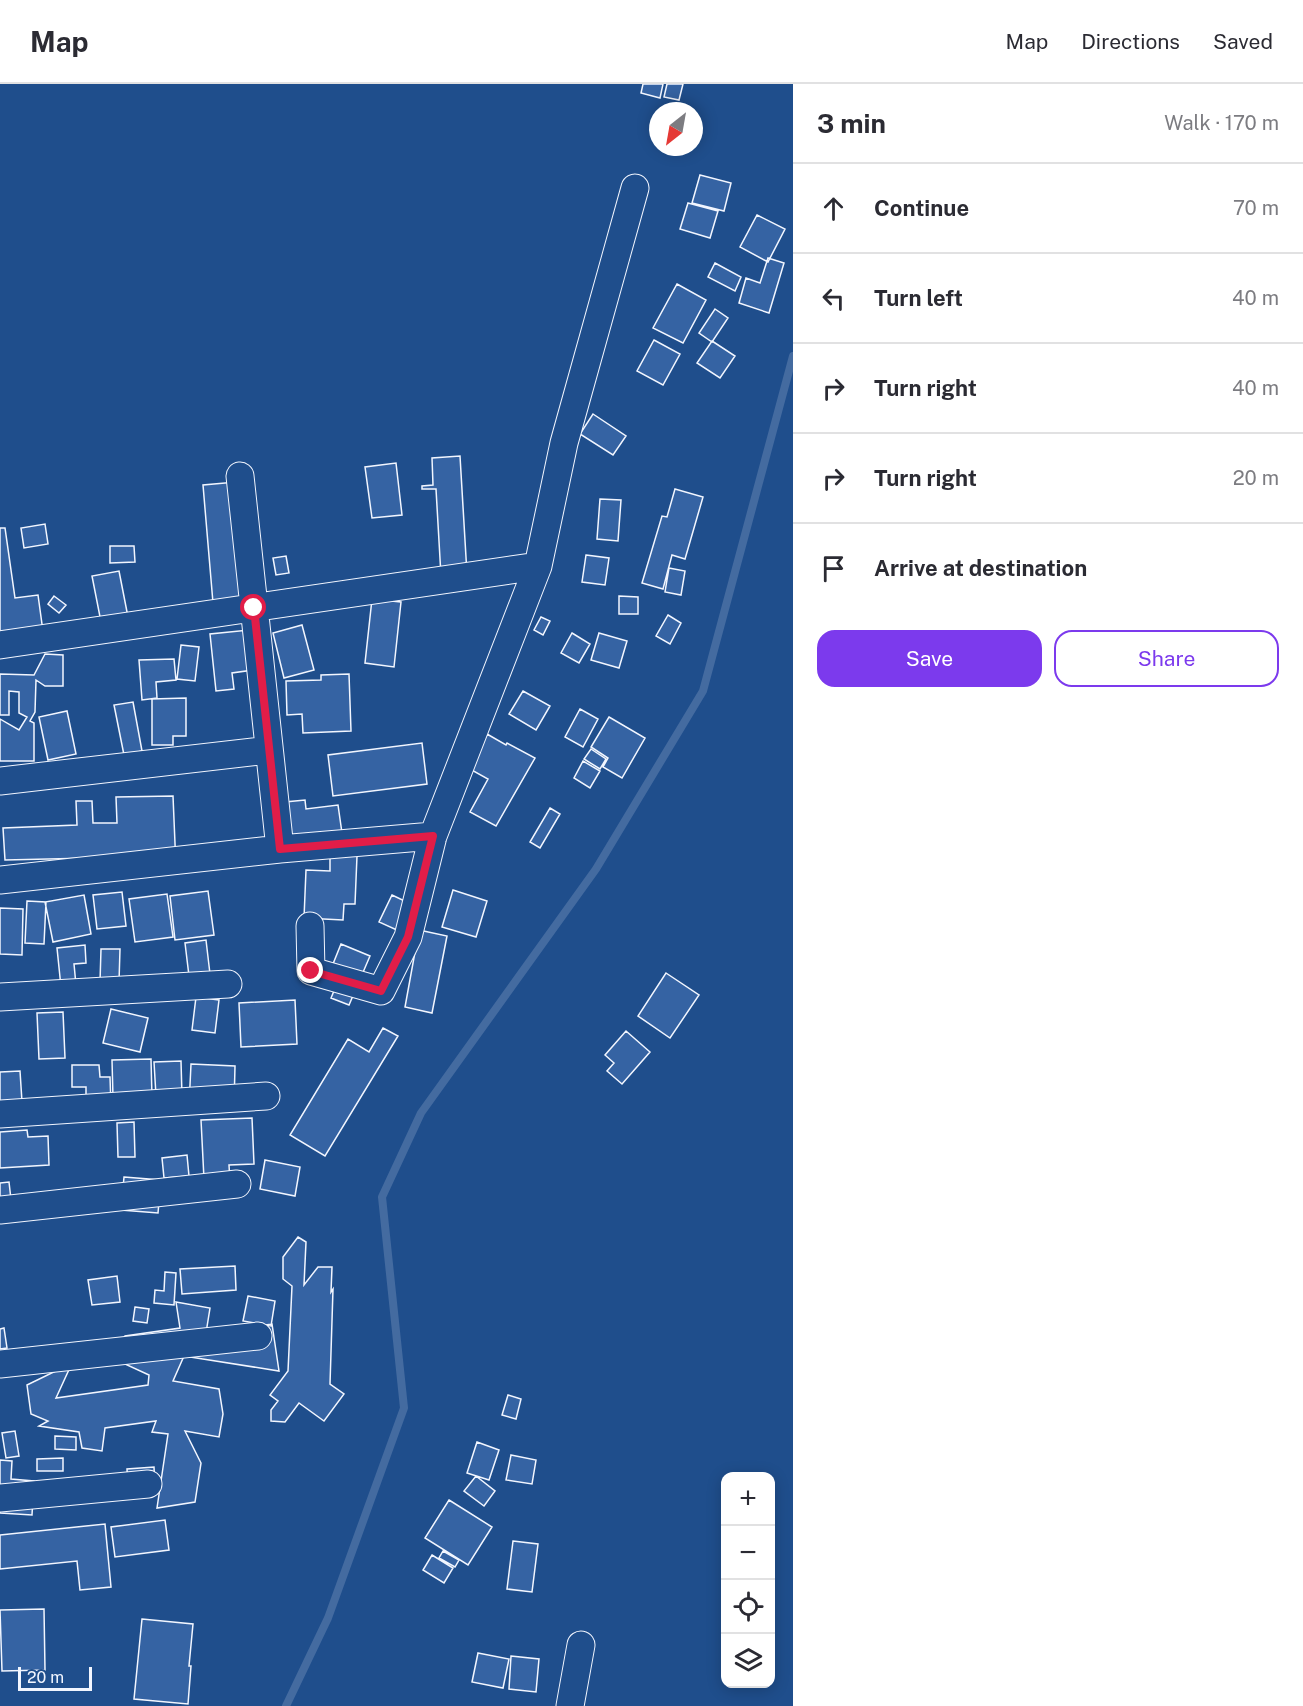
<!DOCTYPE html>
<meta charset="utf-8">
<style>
:root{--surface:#fff;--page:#f2f2f3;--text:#2b2b33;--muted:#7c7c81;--line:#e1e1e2;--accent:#7c3aed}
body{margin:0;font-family:"Public Sans",sans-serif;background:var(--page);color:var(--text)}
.controls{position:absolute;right:18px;bottom:18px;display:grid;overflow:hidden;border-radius:12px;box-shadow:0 3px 15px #0003}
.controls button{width:54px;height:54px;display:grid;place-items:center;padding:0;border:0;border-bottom:2px solid var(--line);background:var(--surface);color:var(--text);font:30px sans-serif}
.compass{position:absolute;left:649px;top:18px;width:54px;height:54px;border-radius:50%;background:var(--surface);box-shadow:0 3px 15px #0003;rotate:211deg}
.scale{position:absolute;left:18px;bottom:15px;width:74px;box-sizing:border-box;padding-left:6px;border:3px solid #f2f6ff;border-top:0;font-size:16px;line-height:21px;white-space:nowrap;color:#f2f6ff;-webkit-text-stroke:4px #1f4e8c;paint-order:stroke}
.stop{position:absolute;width:18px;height:18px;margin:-14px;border:4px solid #e11d48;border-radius:50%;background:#fff}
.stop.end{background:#e11d48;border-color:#fff;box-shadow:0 2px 6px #0008}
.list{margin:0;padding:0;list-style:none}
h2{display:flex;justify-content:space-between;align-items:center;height:78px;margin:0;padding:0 24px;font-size:26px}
h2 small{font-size:20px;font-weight:400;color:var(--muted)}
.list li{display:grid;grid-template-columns:39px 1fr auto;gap:18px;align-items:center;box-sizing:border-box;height:90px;padding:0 24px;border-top:2px solid var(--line)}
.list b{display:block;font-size:22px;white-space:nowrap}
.list em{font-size:20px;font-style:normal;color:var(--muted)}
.actions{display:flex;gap:12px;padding:18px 24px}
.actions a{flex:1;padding:14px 0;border:2px solid var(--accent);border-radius:18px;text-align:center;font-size:21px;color:var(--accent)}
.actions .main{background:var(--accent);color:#fff}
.icon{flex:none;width:33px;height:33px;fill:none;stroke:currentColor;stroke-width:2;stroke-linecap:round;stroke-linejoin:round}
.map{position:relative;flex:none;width:793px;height:1622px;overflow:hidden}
header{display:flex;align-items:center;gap:36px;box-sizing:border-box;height:84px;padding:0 30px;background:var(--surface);border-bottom:2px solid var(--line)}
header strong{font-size:28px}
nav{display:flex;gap:33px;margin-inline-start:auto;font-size:21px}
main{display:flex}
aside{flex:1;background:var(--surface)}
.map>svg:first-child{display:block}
</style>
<header>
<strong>Map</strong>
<nav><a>Map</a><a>Directions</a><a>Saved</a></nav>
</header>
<main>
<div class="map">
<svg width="793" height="1622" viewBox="0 0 793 1622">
<rect width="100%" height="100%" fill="#1f4e8c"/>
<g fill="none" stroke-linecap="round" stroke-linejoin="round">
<path stroke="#446ba0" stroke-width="8" d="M286 1622 328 1534 404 1324 382 1113 421 1029 596 785 703 607 793 272"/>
</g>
<path fill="#3563a3" stroke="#f2f6ff" stroke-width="1.5" d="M643 0H663L660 14 641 9Z
M667 0H683L679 16 664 13Z
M700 91 731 99 724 127 692 119Z
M688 119 718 127 710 154 680 145Z
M757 131 785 145 768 178 740 163Z
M768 174 784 179 769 229 739 219 746 194 760 199Z
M715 179 741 193 735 207 708 193Z
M677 200 706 216 683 259 653 244Z
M715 225 728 234 712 258 699 249Z
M654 256 680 270 663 301 637 287Z
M712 257 735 272 720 294 697 279Z
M593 330 626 352 613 371 580 350Z
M460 372 467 490 441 492 436 405H422V402L433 401 432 374Z
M396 379 402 431 372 434 365 383Z
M236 398 246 516 213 519 203 401Z
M675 405 703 413 685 475 672 471 663 505 642 499 662 432 667 433Z
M600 415 621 416 618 457 597 455Z
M45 440 48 460 24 464 21 444Z
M0 444H5L15 514 38 511 45 562 0 568Z
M110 462H134L135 478 110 479Z
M586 471 609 474 605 501 582 498Z
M286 472 289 489 276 491 273 474Z
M669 484 685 487 681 511 665 508Z
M119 487 128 533 101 538 92 492Z
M54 512 66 521 59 529 48 520Z
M619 512 638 513V530H619Z
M372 515 401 518 394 583 365 579Z
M668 531 681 539 670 560 656 552Z
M541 533 550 537 543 551 534 546Z
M302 541 314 586 284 594 273 549Z
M249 546 253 586 232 589 234 605 216 607 210 550Z
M572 549 590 560 579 579 561 569Z
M599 549 627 557 619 584 591 576Z
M181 561 199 563 195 597 177 595Z
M45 570 63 571V602H45L36 596 35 628 30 637 34 639V677H0V635L19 646 27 633 19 629V608L9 607V631H0V590L34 591Z
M174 575 176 596 156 598 157 614 142 616 139 576Z
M349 590 351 647 303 649 302 630 287 631 286 597 321 596V591Z
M523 607 550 622 536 646 509 630Z
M186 614V652H173V661H152V615Z
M133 618 142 667 124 671 114 621Z
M580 625 598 635 583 663 565 653Z
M67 627 76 670 48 676 39 633Z
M609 633 645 654 622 694 603 683 608 674 591 663Z
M487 650 506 661 507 659 535 674 496 742 470 728 488 695 468 684Z
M422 659 427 700 333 712 328 671Z
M591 665 606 675 600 685 584 675Z
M583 677 600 687 590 704 574 694Z
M173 712 176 783 92 774 5 776 3 744 77 741 76 717H92L93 739H117L116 713Z
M305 716 306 725 338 721 344 763 292 770 285 718Z
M550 724 560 730 540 764 530 758Z
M330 770 357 772 355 820H344L343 836 304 834 306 786 330 787Z
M453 806 487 817 476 853 442 843Z
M208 807 214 851 175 856 170 812Z
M122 808 126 842 97 845 93 811Z
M167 810 173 853 135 858 129 815Z
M84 811 91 850 53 858 45 818Z
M392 811 411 820 399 847 379 838Z
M27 817 46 818 44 860 25 859Z
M0 824 23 825 22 871 0 870Z
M419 846 447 852 432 929 405 923Z
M206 856 210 890 189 892 185 859Z
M341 860 370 872 349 921 331 914 339 895 329 890Z
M85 861 86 879 74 880 76 901 61 903 57 864Z
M101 865H120L119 898H100Z
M666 889 699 911 670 954 638 932Z
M196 913 219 916 215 949 192 946Z
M295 916 297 960 241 963 239 919Z
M111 925 148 934 140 968 103 959Z
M63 928 65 974 39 975 37 929Z
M383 944 398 952 325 1072 290 1051 348 955 369 968Z
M626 947 650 968 622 1000 607 987 614 979 605 971Z
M151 975 152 1013 113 1014 112 976Z
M181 977 182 1012H156L154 978Z
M191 980 235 982 234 1023 189 1022Z
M72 981H99L100 993H110L111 1022H86V1003H72Z
M20 987 23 1033 0 1034V988Z
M252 1034 254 1080 229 1081 231 1114 205 1115 201 1036Z
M134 1038 135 1073H118L117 1039Z
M27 1046 28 1053 48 1052 49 1081 0 1084V1048Z
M187 1071 189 1092 164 1094 162 1074Z
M265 1076 300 1083 295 1112 260 1105Z
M124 1093 161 1096 158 1129 121 1126Z
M9 1098 13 1133 0 1134V1099Z
M298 1153 306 1158 304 1201 318 1183H332L331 1208 333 1205 330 1300 344 1310 324 1337 299 1319 285 1338 271 1337V1326L278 1317 270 1311 288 1287 292 1202 283 1195V1173Z
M235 1182 236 1206 182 1210 180 1185Z
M165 1188 176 1189 174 1221 154 1219 155 1206 164 1207Z
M117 1192 120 1218 92 1221 88 1196Z
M248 1212 275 1217 271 1242 243 1237Z
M176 1218 210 1224 206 1249 272 1240 279 1287 184 1272 173 1297 219 1305 223 1330 219 1353 185 1347 201 1379 195 1418 157 1424 168 1350 152 1348 156 1337 105 1344 102 1367 82 1364 79 1348 39 1342 48 1337 31 1330 27 1301 72 1279 56 1314 148 1301 149 1291 114 1275 125 1252 180 1244Z
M135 1223 149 1225 147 1239 133 1237Z
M4 1244 7 1264 0 1265V1245Z
M508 1311 521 1315 516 1335 502 1331Z
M15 1347 19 1372 6 1374 2 1349Z
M55 1352 76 1353V1366L55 1365Z
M477 1358 499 1366 489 1396 467 1389Z
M511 1371 536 1376 532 1400 506 1396Z
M63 1374V1387H37V1375Z
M0 1376 12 1377 11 1395 34 1397 32 1431 0 1429Z
M154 1383 155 1403 128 1405 127 1385Z
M476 1392 495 1407 484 1422 464 1407Z
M449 1416 492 1443 468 1481 425 1454Z
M165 1436 169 1466 115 1473 111 1443Z
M105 1440 111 1503 80 1506 77 1477 0 1485V1451Z
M513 1457 538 1460 532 1508 507 1505Z
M443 1467 459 1476 455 1483 439 1474Z
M432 1471 453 1484 444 1499 423 1486Z
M44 1525 45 1586 2 1587 0 1526Z
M142 1535 193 1540 189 1582H191L188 1620 134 1615Z
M478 1569 509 1575 503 1604 472 1598Z
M511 1572 539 1575 536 1608 509 1605Z"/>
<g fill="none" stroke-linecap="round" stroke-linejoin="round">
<defs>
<path id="minor" d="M240 392 280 765
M0 561 538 482
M0 697 269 666
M0 796 280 765 433 752
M310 842 311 887 381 907 408 853 433 752 538 482 564 359 635 104
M0 913 228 900
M0 1030 266 1012
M0 1126 237 1100
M0 1280 258 1252
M0 1414 148 1400
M570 1622 581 1561"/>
</defs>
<use href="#minor" stroke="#f2f6ff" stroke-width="29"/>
<use href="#minor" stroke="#1f4e8c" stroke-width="27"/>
</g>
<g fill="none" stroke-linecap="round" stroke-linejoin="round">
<path stroke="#e11d48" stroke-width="8" d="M254 524 280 765 433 752 408 853 381 907 311 887"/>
</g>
</svg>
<div class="controls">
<button>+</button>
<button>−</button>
<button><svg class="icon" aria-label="locate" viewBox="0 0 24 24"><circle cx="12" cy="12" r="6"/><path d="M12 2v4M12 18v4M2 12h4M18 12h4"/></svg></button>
<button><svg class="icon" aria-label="layers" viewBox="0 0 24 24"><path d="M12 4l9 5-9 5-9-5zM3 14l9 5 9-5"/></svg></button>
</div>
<svg class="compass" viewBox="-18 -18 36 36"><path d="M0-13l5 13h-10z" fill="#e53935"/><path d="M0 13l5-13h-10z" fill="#7c7c81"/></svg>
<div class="scale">20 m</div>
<div class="stop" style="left:254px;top:524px"></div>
<div class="stop end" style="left:311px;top:887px"></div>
</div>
<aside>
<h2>3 min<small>Walk · 170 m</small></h2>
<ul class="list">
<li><svg class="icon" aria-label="ahead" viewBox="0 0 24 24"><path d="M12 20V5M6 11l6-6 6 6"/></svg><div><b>Continue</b></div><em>70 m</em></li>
<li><svg class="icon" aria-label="left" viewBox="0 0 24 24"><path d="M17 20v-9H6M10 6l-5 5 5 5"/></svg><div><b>Turn left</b></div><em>40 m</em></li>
<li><svg class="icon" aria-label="right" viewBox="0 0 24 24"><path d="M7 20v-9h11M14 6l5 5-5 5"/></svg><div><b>Turn right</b></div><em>40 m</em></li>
<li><svg class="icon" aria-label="right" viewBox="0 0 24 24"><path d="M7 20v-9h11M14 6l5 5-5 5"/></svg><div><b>Turn right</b></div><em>20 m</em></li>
<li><svg class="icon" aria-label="arrive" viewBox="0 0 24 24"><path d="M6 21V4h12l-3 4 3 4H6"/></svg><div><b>Arrive at destination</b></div></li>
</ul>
<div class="actions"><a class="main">Save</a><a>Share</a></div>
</aside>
</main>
